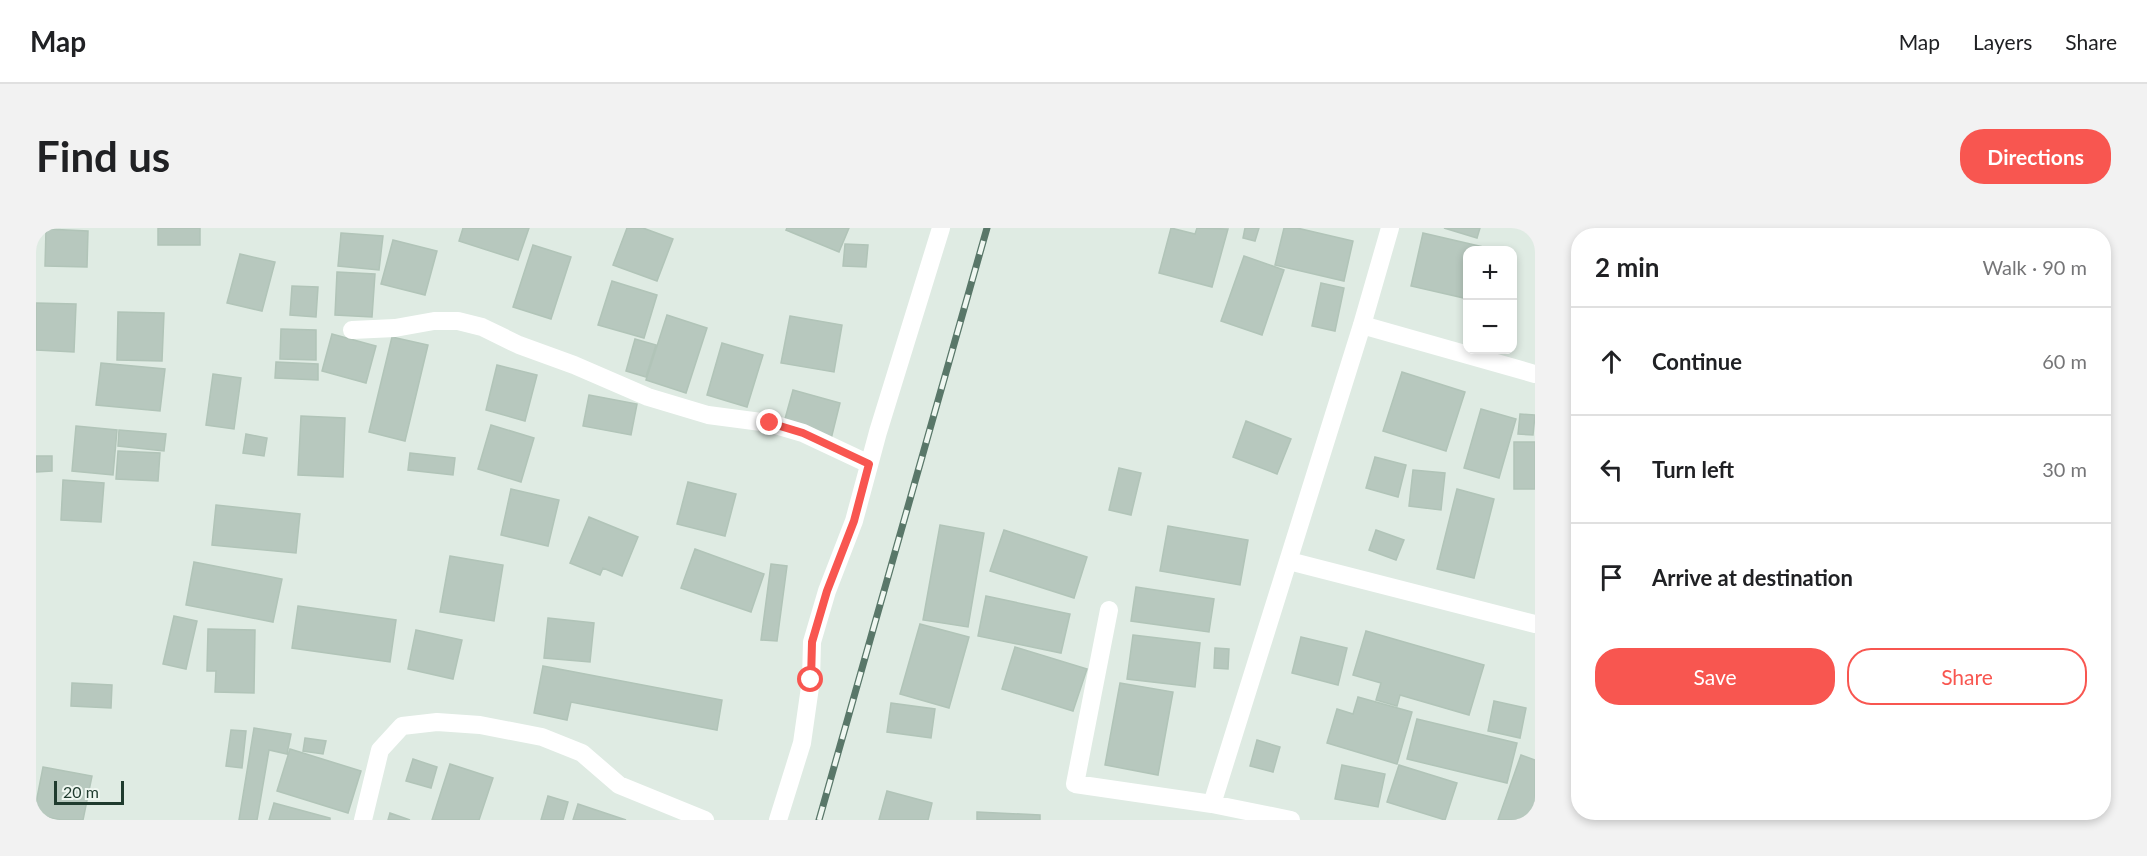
<!DOCTYPE html>
<meta charset="utf-8">
<style>
:root{--surface:#fff;--page:#f2f2f2;--text:#202124;--muted:#757577;--line:#e0e0e0;--accent:#f85650}
body{margin:0;font-family:Lato,sans-serif;background:var(--page);color:var(--text)}
.controls{position:absolute;right:18px;top:18px;display:grid;overflow:hidden;border-radius:12px;box-shadow:0 3px 9px #0003}
.controls button{width:54px;height:54px;display:grid;place-items:center;padding:0;border:0;border-bottom:2px solid var(--line);background:var(--surface);color:var(--text);font:30px sans-serif}
.scale{position:absolute;left:18px;bottom:15px;width:70px;box-sizing:border-box;padding-left:6px;border:3px solid #1f3b2e;border-top:0;font-size:16px;line-height:21px;white-space:nowrap;color:#1f3b2e;-webkit-text-stroke:4px #eff7f1;paint-order:stroke}
.stop{position:absolute;width:18px;height:18px;margin:-14px;border:4px solid #f85650;border-radius:50%;background:#fff}
.stop.end{background:#f85650;border-color:#fff;box-shadow:0 2px 6px #0008}
.list{margin:0;padding:0;list-style:none}
h2{display:flex;justify-content:space-between;align-items:center;height:78px;margin:0;padding:0 24px;font-size:26px}
h2 small{font-size:20px;font-weight:400;color:var(--muted)}
.list li{display:grid;grid-template-columns:39px 1fr auto;gap:18px;align-items:center;box-sizing:border-box;height:108px;padding:0 24px;border-top:2px solid var(--line)}
.list b{display:block;font-size:22px;white-space:nowrap}
.list em{font-size:20px;font-style:normal;color:var(--muted)}
.actions{display:flex;gap:12px;padding:18px 24px}
.actions a{flex:1;padding:14px 0;border:2px solid var(--accent);border-radius:24px;text-align:center;font-size:21px;color:var(--accent)}
.actions .main{background:var(--accent);color:#fff}
.icon{flex:none;width:33px;height:33px;fill:none;stroke:currentColor;stroke-width:2;stroke-linecap:round;stroke-linejoin:round}
.map{position:relative;flex:none;width:1499px;height:592px;overflow:hidden;border-radius:24px}
header{display:flex;align-items:center;gap:36px;box-sizing:border-box;height:84px;padding:0 30px;background:var(--surface);border-bottom:2px solid var(--line)}
header strong{font-size:28px}
nav{display:flex;gap:33px;margin-inline-start:auto;font-size:21px}
.intro{display:flex;align-items:center;justify-content:space-between;box-sizing:border-box;height:144px;padding:0 36px}
h1{margin:0;font-size:42px}
.button{padding:15px 27px;border-radius:24px;background:var(--accent);color:#fff;font-size:21px;font-weight:700}
main{display:flex;gap:36px;padding:0 36px}
aside{flex:1;background:var(--surface);border-radius:24px;box-shadow:0 3px 9px #0003}
.map>svg:first-child{display:block}
</style>
<header>
<strong>Map</strong>
<nav><a>Map</a><a>Layers</a><a>Share</a></nav>
</header>
<div class="intro"><h1>Find us</h1><a class="button">Directions</a></div>
<main>
<div class="map">
<svg width="1499" height="592" viewBox="0 0 1499 592">
<rect width="100%" height="100%" fill="#dfebe3"/>
<path fill="#b7c8be" stroke="#b1c4b8" stroke-width="1.5" d="M122 0H164V17H122Z
M427 0H493L482 32 423 13Z
M591 0H607L637 11 621 53 577 37Z
M751 0H813L803 24 750 2Z
M1135 0 1159 6 1161 0 1192 1 1176 59 1123 45Z
M1209 0H1223L1219 13 1207 10Z
M1248 0H1261L1317 13 1308 53 1239 37Z
M1408 0H1444L1441 10Z
M10 1 52 3 51 39 9 38Z
M305 5 347 8 343 42 302 38Z
M1387 5 1456 21 1432 22V71L1375 58Z
M357 12 401 23 389 67 345 56Z
M809 16 832 17 830 39 807 38Z
M497 17 535 29 515 91 477 79Z
M204 26 239 34 226 83 191 75Z
M1208 28 1248 42 1226 107 1185 93Z
M301 44 339 46 336 89 299 87Z
M576 53 621 67 608 110 562 97Z
M1285 55 1308 60 1299 103 1276 98Z
M256 58 282 59 280 89 254 87Z
M0 75 40 76 38 124 0 122Z
M82 84 128 85 126 133 81 132Z
M631 87 671 100 650 165 610 152Z
M754 88 806 97 798 144 745 135Z
M245 101 280 102V132L244 131Z
M296 106 340 118 330 155 286 143Z
M356 109 392 117 369 213 333 204Z
M599 111 620 117 610 149 590 143Z
M686 115 727 127 711 179 671 167Z
M240 134 282 136V152L239 150Z
M65 135 129 141 124 183 60 177Z
M461 137 501 147 489 193 450 182Z
M1366 144 1429 164 1410 223 1347 203Z
M177 146 205 150 198 201 170 197Z
M757 162 804 175 795 211 747 198Z
M553 167 601 176 595 207 547 198Z
M1445 181 1480 191 1463 250 1428 240Z
M1484 186 1499 187 1497 207 1482 206Z
M265 188 309 190 307 249 262 247Z
M1210 193 1255 211 1241 246 1197 229Z
M455 197 498 210 485 254 442 241Z
M40 198 81 202 77 247 36 243Z
M83 202 130 206 128 223 82 218Z
M210 206 231 210 228 228 207 225Z
M1478 214H1499V261H1478Z
M82 223 124 225 122 253 80 251Z
M374 225 419 230 417 247 372 242Z
M0 228H16V243L0 244Z
M1339 229 1370 237 1362 269 1330 260Z
M1083 240 1105 245 1095 287 1073 282Z
M1377 242 1409 245 1405 282 1373 278Z
M27 252 68 255 65 294 25 292Z
M652 254 700 266 689 308 641 296Z
M475 261 523 272 512 318 465 307Z
M1421 261 1458 271 1438 350 1401 341Z
M180 277 264 286 260 325 176 317Z
M553 289 602 309 586 348 567 340 564 347 534 335Z
M904 297 948 305 932 399 887 392Z
M1132 298 1212 312 1204 357 1124 343Z
M968 302 1051 329 1038 370 954 343Z
M1340 302 1368 312 1360 332 1333 322Z
M659 321 728 346 715 384 645 360Z
M414 328 467 337 458 393 404 384Z
M158 334 246 351 237 394 150 377Z
M735 336 751 338 741 413 725 412Z
M1100 359 1178 371 1173 404 1095 393Z
M950 368 1034 386 1025 425 942 408Z
M262 378 360 392 354 434 256 420Z
M138 388 161 393 150 441 127 436Z
M512 390 558 395 554 434 508 430Z
M884 396 933 409 913 480 864 466Z
M172 401 219 402 218 465 179 464 180 443H171Z
M380 402 426 412 417 451 372 441Z
M1330 403 1448 437 1433 487 1364 467 1361 478 1340 472 1345 455 1317 447Z
M1097 407 1164 415 1159 459 1091 451Z
M1265 409 1311 420 1302 457 1256 445Z
M979 419 1051 441 1037 483 966 461Z
M1179 420 1193 421 1192 441 1178 440Z
M507 438 686 472 681 502 535 474 531 492 498 485Z
M36 455 76 457 75 480 35 478Z
M1084 455 1137 464 1122 547 1069 537Z
M1322 469 1376 484 1361 536 1291 515 1301 481 1317 486Z
M1458 473 1490 480 1484 510 1452 503Z
M855 475 899 481 895 510 851 504Z
M1381 491 1481 515 1471 555 1371 531Z
M218 500 255 506 251 526 233 522 221 592H203Z
M195 502 210 503 206 540 190 538Z
M269 510 290 513 287 526 267 523Z
M1221 512 1244 519 1237 544 1214 538Z
M254 521 325 543 312 585 241 563Z
M1485 527 1499 532V592H1462Z
M377 531 401 539 395 560 370 553Z
M414 536 457 550 443 592H396Z
M1306 537 1349 546 1342 579 1299 571Z
M1363 537 1421 555 1409 592 1351 574Z
M7 539 56 548 47 592H25L0 587V575Z
M851 563 896 575 892 592H843Z
M512 568 532 574 527 592H505Z
M238 575 294 590V592H233Z
M542 576 590 592H537Z
M941 584 1004 587V592H941Z
M354 585 374 592H352Z"/>
<g fill="none" stroke-linecap="round" stroke-linejoin="round">
<path stroke="#fff" stroke-width="18" d="M1326 97 1499 146
M316 102 359 100 398 93H422L446 99 483 117 538 137 612 169 672 187 733 195 767 205 833 236
M1253 333 1499 396
M1073 382 1039 556 1176 576 1255 592
M1176 576 1326 97 1354 0
M327 592 344 522 366 498 401 494 444 497 506 509 546 525 583 557 669 592
M742 592 766 515 775 452 776 414 791 363 818 293 842 204 905 0"/>
<defs>
<path id="rail" d="M783 592 951 0"/>
</defs>
<use href="#rail" stroke="#597769" stroke-width="7"/>
<use href="#rail" stroke="#eff7f1" stroke-width="4.5" stroke-dasharray="14" stroke-linecap="butt"/>
</g>
<g fill="none" stroke-linecap="round" stroke-linejoin="round">
<path stroke="#f85650" stroke-width="8" d="M734 195 767 205 833 236 818 293 791 363 776 414 775 452"/>
</g>
</svg>
<div class="controls">
<button>+</button>
<button>−</button>
</div>
<div class="scale">20 m</div>
<div class="stop" style="left:775px;top:452px"></div>
<div class="stop end" style="left:734px;top:195px"></div>
</div>
<aside>
<h2>2 min<small>Walk · 90 m</small></h2>
<ul class="list">
<li><svg class="icon" aria-label="ahead" viewBox="0 0 24 24"><path d="M12 20V5M6 11l6-6 6 6"/></svg><div><b>Continue</b></div><em>60 m</em></li>
<li><svg class="icon" aria-label="left" viewBox="0 0 24 24"><path d="M17 20v-9H6M10 6l-5 5 5 5"/></svg><div><b>Turn left</b></div><em>30 m</em></li>
<li><svg class="icon" aria-label="arrive" viewBox="0 0 24 24"><path d="M6 21V4h12l-3 4 3 4H6"/></svg><div><b>Arrive at destination</b></div></li>
</ul>
<div class="actions"><a class="main">Save</a><a>Share</a></div>
</aside>
</main>
